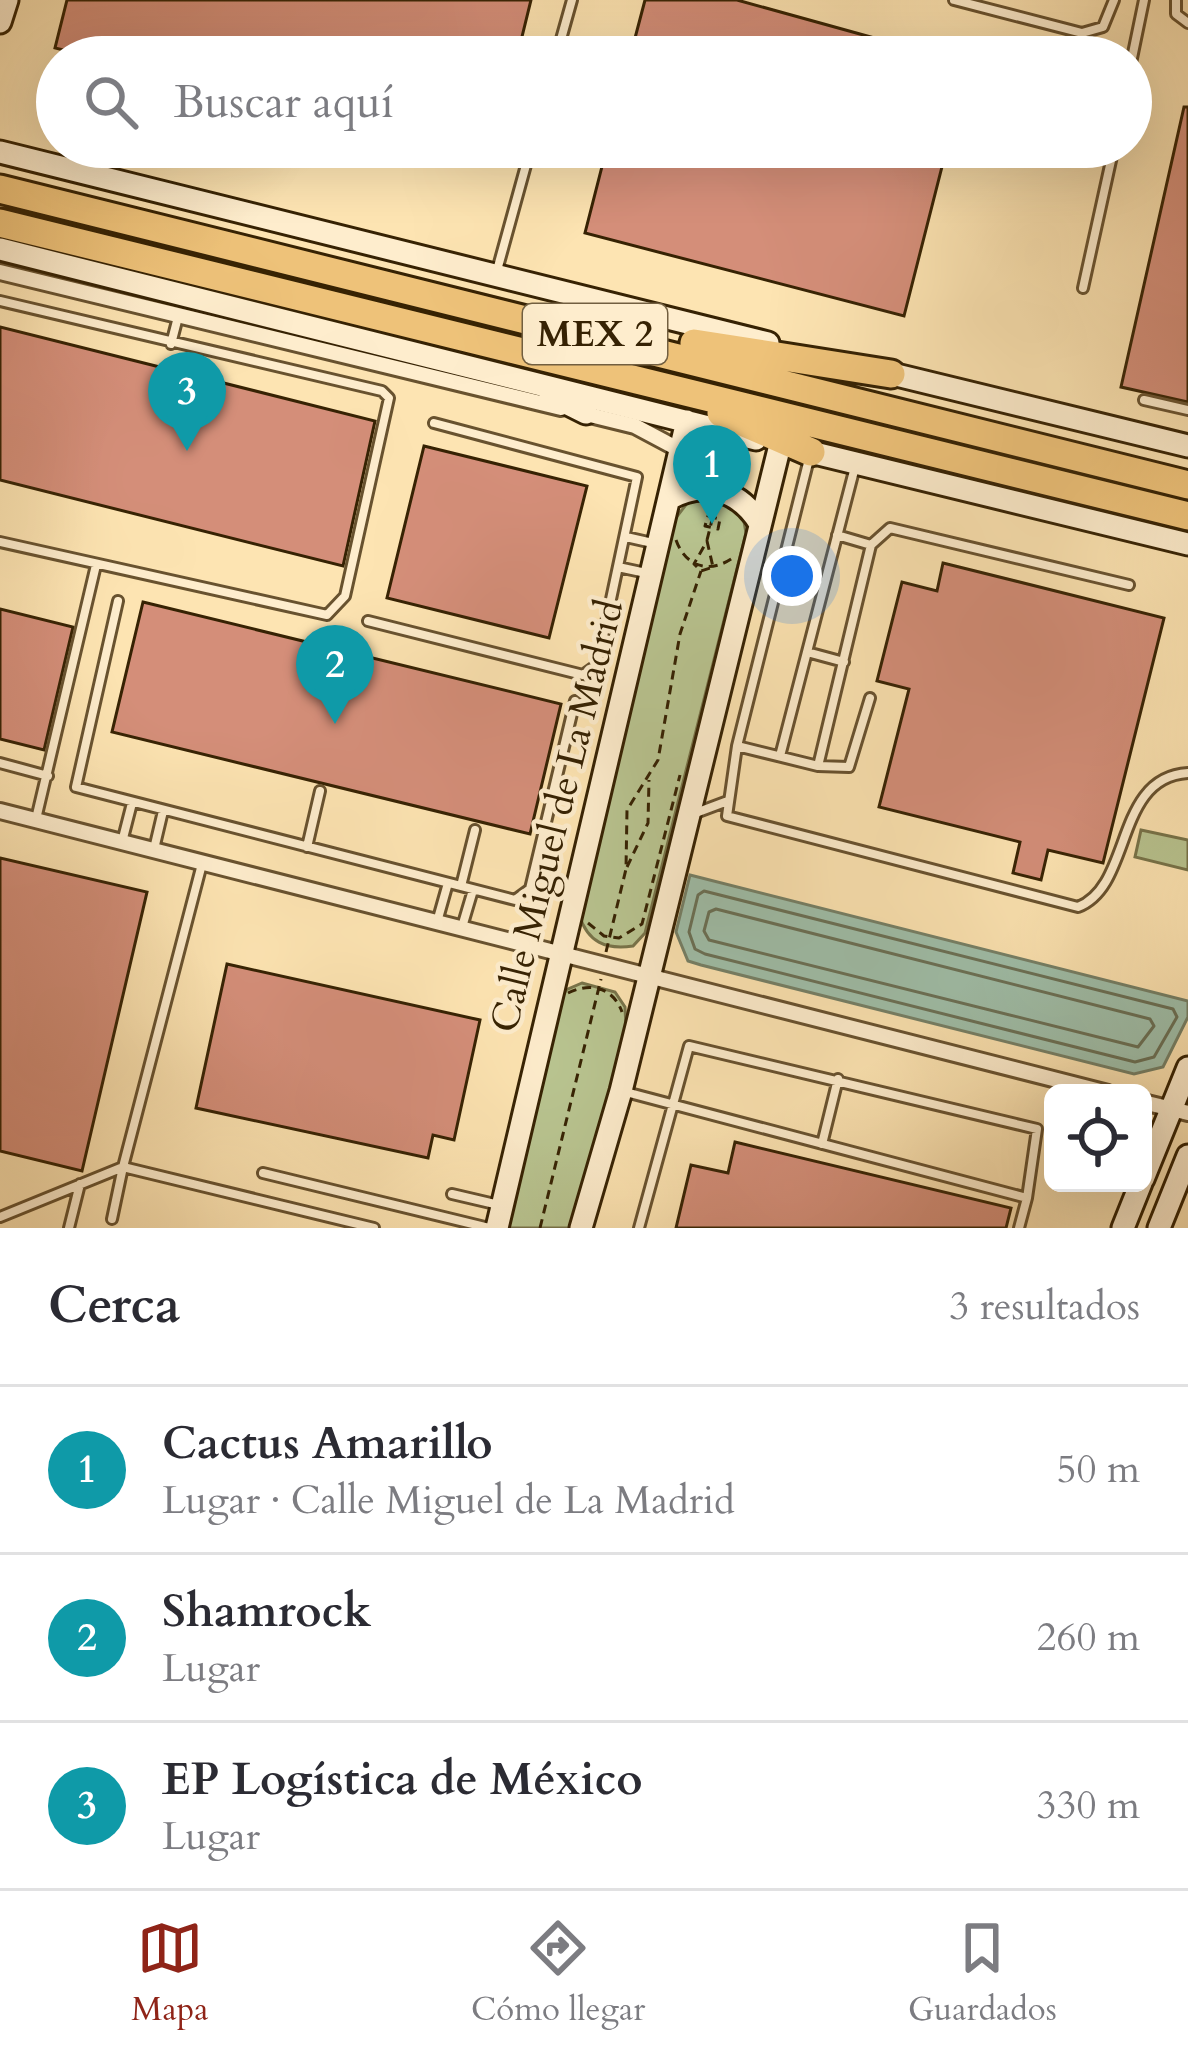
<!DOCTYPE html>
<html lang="es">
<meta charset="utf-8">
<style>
:root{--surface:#fff;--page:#f7f7f7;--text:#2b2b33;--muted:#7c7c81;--line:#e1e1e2;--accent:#8f2418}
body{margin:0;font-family:Cardo,serif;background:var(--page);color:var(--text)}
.controls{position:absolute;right:36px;bottom:36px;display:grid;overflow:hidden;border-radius:18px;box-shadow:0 12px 48px #0002}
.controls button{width:108px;height:108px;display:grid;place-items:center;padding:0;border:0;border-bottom:3px solid var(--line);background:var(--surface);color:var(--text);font:60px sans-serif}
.you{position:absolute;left:792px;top:576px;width:42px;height:42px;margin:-30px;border:9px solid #fff;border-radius:50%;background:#1a73e8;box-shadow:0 0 0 18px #1a73e833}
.badge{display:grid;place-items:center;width:78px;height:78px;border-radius:50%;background:var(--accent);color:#fff;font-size:39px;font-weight:700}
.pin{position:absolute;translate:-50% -99px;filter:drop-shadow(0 3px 6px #0008)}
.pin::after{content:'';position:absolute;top:63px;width:42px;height:36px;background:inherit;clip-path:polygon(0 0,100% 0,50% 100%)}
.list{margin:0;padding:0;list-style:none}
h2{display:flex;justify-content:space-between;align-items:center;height:156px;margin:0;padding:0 48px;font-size:51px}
h2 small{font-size:39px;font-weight:400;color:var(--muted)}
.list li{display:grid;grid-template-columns:78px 1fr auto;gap:36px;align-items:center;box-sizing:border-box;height:168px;padding:0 48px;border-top:3px solid var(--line)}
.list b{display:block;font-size:45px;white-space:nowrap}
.list p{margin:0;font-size:39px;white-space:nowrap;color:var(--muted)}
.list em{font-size:39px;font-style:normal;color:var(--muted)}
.icon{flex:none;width:66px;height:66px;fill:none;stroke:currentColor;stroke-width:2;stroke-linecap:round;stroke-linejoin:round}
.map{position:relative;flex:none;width:1188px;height:1228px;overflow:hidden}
.search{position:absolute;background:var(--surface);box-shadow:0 12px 48px #0002;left:36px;right:36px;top:36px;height:132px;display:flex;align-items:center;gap:30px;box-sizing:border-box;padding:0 42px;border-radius:66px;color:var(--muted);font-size:45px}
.sheet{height:660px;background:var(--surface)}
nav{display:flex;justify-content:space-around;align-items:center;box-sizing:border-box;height:168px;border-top:3px solid var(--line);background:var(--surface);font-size:33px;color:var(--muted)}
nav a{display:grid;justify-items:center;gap:6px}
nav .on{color:var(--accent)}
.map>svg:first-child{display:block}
</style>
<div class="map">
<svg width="1188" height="1228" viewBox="0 0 1188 1228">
<rect width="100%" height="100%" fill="#fde4b2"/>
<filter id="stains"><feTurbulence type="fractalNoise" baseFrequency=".00167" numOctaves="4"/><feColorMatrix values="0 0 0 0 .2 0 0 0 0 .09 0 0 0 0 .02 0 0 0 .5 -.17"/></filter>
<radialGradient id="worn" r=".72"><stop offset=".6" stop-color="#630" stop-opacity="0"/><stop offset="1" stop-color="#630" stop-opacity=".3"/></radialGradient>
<path fill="#b9c591" stroke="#78744a" stroke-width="3" d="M717 495 743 516 746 533 645 933 633 946C605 950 588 942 579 915L675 519 688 502Z
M1141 830 1188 840V870L1135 857Z
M582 983 615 992 625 1007 626 1028 573 1228H505L556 1010 566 990Z"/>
<path fill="#9fbfaa" stroke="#758067" stroke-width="3" d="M690 875 1188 1001V1017L1163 1067 1134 1074 701 965 688 961 676 932Z"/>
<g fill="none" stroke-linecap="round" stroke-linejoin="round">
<path stroke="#6a7056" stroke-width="3" d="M704 891 1173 1009 1177 1017 1154 1057 1135 1062 705 954 695 949 689 932 698 895Z
M716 909 1150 1019 1154 1026 1138 1047 709 940 704 931 709 912Z"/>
</g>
<path fill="#d48e79" stroke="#362203" stroke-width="3" d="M67 0H531L517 57H92L55 48Z
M645 0H737L943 57H630Z
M1184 107H1188V402L1121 387Z
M607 147H947L904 316 585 233Z
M0 327 375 421 343 566 0 480Z
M424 446 587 486 549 638 387 598Z
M943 563 1164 618 1103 863 1048 850 1041 880 1013 873 1020 842 879 807 909 689 877 681 902 582 937 591Z
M143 602 561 704 530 834 112 732Z
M0 609 73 627 44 750 0 739Z
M0 858 147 892 82 1171 0 1151Z
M227 964 480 1020 454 1140 433 1135 428 1158 196 1108Z
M735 1142 1011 1208 1006 1228H676L691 1165 728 1173Z"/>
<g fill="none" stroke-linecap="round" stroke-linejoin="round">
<defs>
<path id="lane" d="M954 0 1082 33 1103 27 1114 0
M1176 0V14L1188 23
M556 57 572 0
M1131 63 1144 0
M496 274 531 147
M1083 288 1114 147
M0 301 382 391 389 398 345 596 327 615 0 542
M171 344 178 317
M1144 400 1188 410
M809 459 737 746 727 816 1078 907C1133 886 1114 777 1188 773
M837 535 871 545
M626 537 657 544
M618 567 646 573
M118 601 76 787 515 900 530 889 575 701
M368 621 583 675 597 665 637 477 434 423
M807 652 844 662
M737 746 818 766 849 767 870 698
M780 756 855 467
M0 763 48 776
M818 766 871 545 890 528 1129 585
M693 814 725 802
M36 819 96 565
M122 842 132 803
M307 847 320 791
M154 849 163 811
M461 886 475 830
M437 922 448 883
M462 927 473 890
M622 1091 1027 1198 1019 1228
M822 1144 838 1079
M263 1173 489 1228
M452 1194 499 1205
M0 1217 123 1167 202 864
M112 1219 123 1167 374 1228
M69 1228 80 1184
M639 1228 689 1046 1037 1129 1027 1198"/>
<path id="street" d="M0 272 561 408
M582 413 635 426 680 450
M0 811 1108 1093
M1143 1102 1188 1113"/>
<path id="secondary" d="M0 22 7 0
M0 152 768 343
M0 249 756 439
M880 371 1188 446
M550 395 586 413
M798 449 1188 544
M669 499C703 479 740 490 760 524
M1143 1179 1188 1068
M497 1228 687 421
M581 1228 621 1091 780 445
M1123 1228 1141 1183
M1159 1228 1188 1156"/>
<path id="highway" d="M0 189 1188 485
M0 223 1188 516
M694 343 891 374
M721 413 811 452"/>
</defs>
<use href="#lane" stroke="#68522f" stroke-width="14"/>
<use href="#street" stroke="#68522f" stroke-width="20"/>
<use href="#secondary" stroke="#362203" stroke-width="27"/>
<use href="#highway" stroke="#362203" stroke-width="33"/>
<path stroke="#362203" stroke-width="3" stroke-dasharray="9 6" stroke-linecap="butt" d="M708 516 720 519 718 529 705 526Z
M676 540C686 568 711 574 734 557
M707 540 715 508
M707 541 713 567 701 571 694 564Z
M627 867 648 823 649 780
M588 923 604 936 619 938 642 924 680 775
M606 952 626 869 627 810 658 760 680 634 701 571
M568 993C590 982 613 987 622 1012
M540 1228 601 979"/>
<use href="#lane" stroke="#feedcd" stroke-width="8"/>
<use href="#street" stroke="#feedcd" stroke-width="14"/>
<use href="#secondary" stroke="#feedcd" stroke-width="21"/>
<use href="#highway" stroke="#eec279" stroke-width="27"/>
</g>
<g text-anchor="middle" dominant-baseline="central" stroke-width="9" stroke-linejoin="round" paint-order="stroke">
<rect fill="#feedcd" stroke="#725f40" stroke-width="3" x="523" y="304" width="144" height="60" rx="9"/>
<g font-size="36" font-weight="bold" fill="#362203">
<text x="595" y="334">MEX 2</text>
</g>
<g font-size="39" fill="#362203" stroke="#feedcd">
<text transform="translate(557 816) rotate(-76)">Calle Miguel de La Madrid</text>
</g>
</g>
<rect width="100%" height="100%" filter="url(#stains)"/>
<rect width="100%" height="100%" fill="url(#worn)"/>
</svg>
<div class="controls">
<button><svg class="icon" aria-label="locate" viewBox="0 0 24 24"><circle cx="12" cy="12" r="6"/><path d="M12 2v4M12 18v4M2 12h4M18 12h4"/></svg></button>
</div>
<div class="you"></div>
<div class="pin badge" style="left:712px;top:524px;background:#0f9aa8">1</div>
<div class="pin badge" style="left:335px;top:724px;background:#0f9aa8">2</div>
<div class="pin badge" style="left:187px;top:451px;background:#0f9aa8">3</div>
<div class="search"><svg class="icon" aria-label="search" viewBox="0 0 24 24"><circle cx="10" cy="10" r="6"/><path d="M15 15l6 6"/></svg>Buscar aquí</div>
</div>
<section class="sheet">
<h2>Cerca<small>3 resultados</small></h2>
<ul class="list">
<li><span class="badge" style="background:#0f9aa8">1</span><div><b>Cactus Amarillo</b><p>Lugar · Calle Miguel de La Madrid</p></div><em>50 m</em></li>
<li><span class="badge" style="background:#0f9aa8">2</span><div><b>Shamrock</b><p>Lugar</p></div><em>260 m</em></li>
<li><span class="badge" style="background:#0f9aa8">3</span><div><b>EP Logística de México</b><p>Lugar</p></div><em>330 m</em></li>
</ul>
</section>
<nav>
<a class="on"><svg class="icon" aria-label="map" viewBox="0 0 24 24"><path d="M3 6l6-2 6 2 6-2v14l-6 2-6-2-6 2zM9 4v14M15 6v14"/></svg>Mapa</a>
<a><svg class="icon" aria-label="directions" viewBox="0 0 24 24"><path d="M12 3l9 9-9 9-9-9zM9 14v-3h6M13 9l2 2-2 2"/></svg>Cómo llegar</a>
<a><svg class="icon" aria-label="saved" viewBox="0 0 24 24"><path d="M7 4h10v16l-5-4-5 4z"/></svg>Guardados</a>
</nav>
